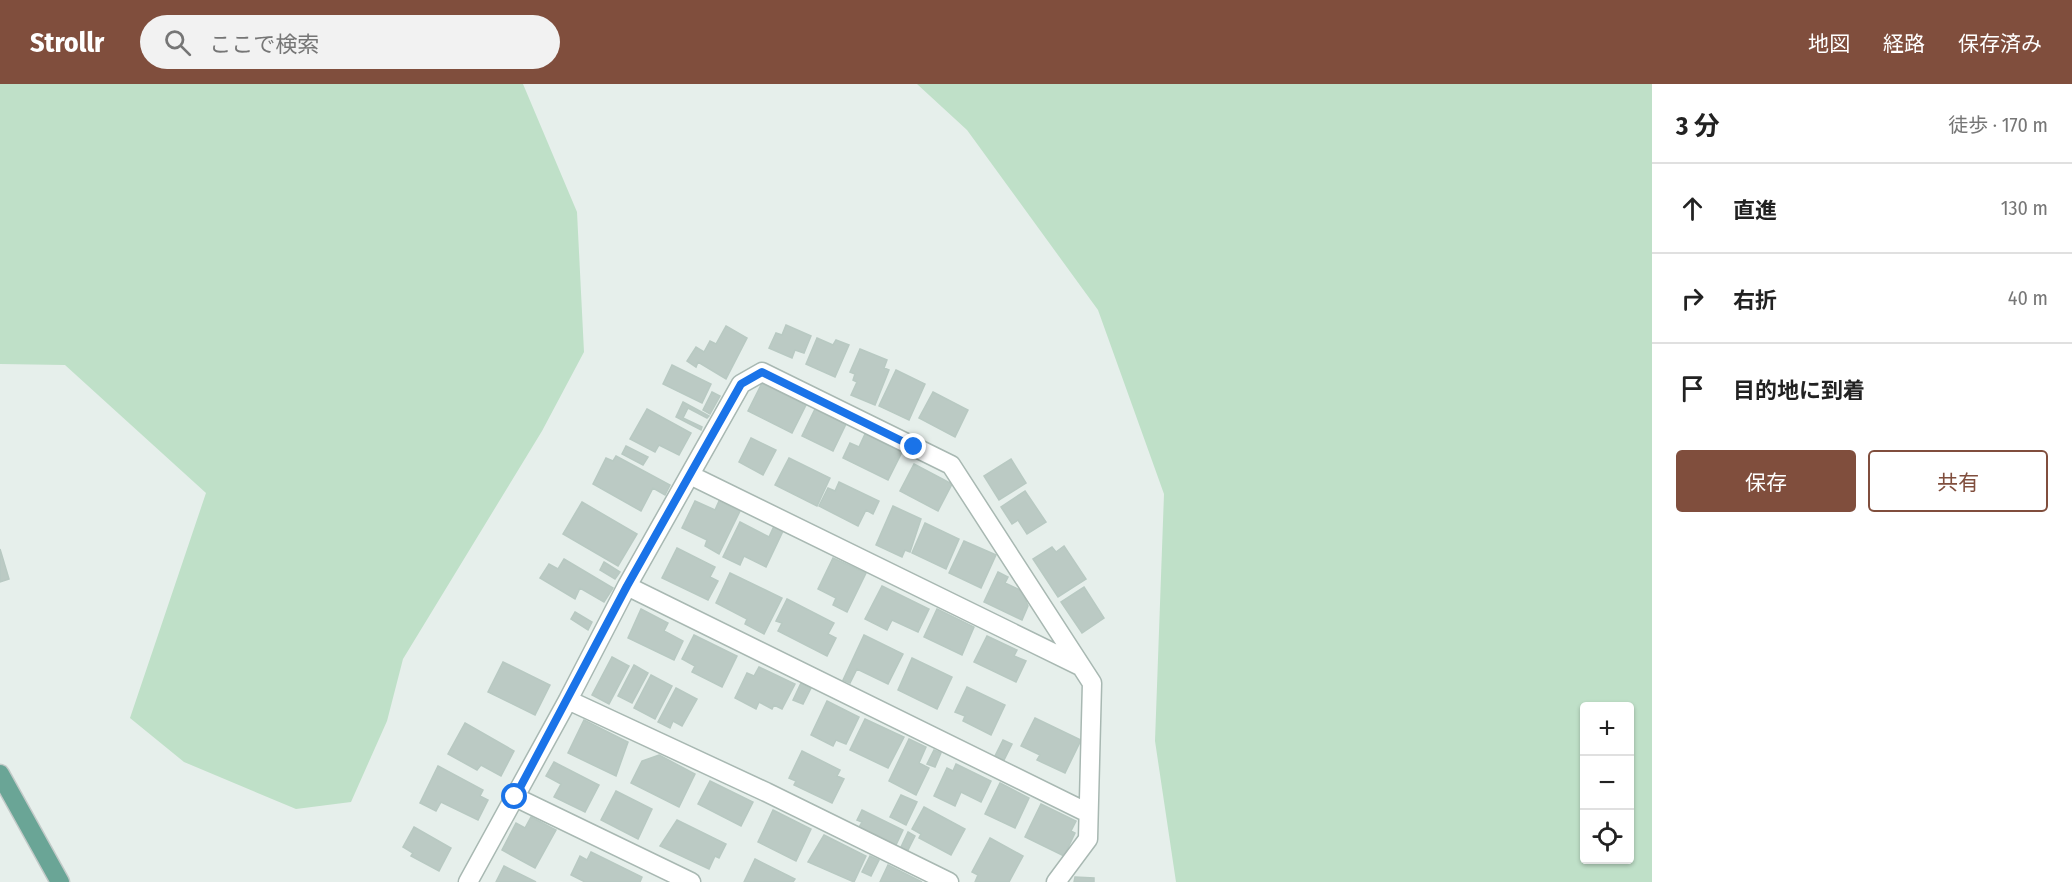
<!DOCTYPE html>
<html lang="ja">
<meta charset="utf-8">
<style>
:root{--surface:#fff;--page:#f2f2f2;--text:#222;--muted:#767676;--line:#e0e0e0;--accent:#804e3d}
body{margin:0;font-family:"Fira Sans Condensed","Noto Sans JP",sans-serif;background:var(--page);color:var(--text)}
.controls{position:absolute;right:18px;bottom:18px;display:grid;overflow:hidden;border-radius:6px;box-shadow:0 2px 4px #0004}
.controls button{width:54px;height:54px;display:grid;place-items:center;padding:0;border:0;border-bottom:2px solid var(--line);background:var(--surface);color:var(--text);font:30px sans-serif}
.stop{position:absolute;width:18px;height:18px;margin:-14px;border:4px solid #1a73e8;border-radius:50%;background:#fff}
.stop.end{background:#1a73e8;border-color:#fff;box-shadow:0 2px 6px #0008}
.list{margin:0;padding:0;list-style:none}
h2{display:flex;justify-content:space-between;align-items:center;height:78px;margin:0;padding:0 24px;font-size:26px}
h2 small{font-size:20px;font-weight:400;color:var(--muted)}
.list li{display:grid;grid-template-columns:39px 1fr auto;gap:18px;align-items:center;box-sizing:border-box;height:90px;padding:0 24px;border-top:2px solid var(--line)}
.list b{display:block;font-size:22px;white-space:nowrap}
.list em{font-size:20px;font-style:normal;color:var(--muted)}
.actions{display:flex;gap:12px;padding:18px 24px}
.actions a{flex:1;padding:14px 0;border:2px solid var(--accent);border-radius:6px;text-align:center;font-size:21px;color:var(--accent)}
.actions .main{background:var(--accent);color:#fff}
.icon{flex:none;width:33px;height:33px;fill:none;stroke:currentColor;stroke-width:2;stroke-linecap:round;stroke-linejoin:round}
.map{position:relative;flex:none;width:1652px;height:798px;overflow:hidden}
header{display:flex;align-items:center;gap:36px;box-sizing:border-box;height:84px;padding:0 30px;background:var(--accent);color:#fff}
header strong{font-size:28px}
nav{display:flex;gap:33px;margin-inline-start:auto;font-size:21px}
.search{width:420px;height:54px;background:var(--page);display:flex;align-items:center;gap:15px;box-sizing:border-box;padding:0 21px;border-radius:33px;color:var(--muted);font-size:22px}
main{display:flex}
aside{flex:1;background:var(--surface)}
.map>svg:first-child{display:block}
</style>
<header>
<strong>Strollr</strong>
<div class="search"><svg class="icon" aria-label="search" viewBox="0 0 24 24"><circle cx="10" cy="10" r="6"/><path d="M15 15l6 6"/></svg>ここで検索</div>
<nav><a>地図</a><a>経路</a><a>保存済み</a></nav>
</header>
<main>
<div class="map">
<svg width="1652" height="798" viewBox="0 0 1652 798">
<rect width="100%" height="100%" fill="#e6efeb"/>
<path fill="#bfe0c8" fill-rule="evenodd" d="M0 0H523L577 128 584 268 542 347 403 575 387 637 351 718 296 725 184 678 130 634 206 409 65 281 0 280Z
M917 0H1652V798H1176L1155 657 1164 410 1098 226 967 46ZM1630 622V776H1584V622Z"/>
<path fill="#bbcac4" stroke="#b8c9c2" stroke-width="1.5" d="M786 241 811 252 804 269 795 266 792 274 769 264 776 249 782 251Z
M726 242 747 254 726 295 698 278 696 283 687 277 696 263 704 268 710 257 716 260Z
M817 254 833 261 836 256 849 261 835 293 806 280Z
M860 265 887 276 884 284 889 286 875 321 851 311 857 298 853 296 855 290 850 288Z
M672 281 711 300 702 319 663 300Z
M896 286 925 300 909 336 879 322Z
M762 299 806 321 792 349 748 327Z
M712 308 720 312 710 330 703 326Z
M933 308 968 326 955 353 919 334Z
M683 318 709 332 707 334 688 324 683 334 702 343 701 346 676 333Z
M647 325 691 349 679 371 659 361 655 368 630 355Z
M815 325 846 340 833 367 802 352Z
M865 350 902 368 888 396 843 374 850 359 859 363Z
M751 354 776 366 763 391 739 378Z
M626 362 648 373 643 381 622 370Z
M616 372 670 401 665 411 653 404 641 427 593 400 606 374 613 377Z
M789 374 830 394 817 422 775 401Z
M1011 375 1026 399 999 416 984 392Z
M914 380 952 400 938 427 900 407Z
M839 398 879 417 873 430 866 426 858 442 819 422 828 404 835 407Z
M1025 407 1046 438 1027 450 1018 436 1012 440 1001 423Z
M695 417 715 426 719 417 740 427 719 470 705 462 707 456 682 444Z
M582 418 637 450 618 482 563 450Z
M893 422 921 435 910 468 905 466 902 473 876 461Z
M740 438 769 453 774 442 783 447 766 483 744 472 740 481 723 473Z
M925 439 959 455 946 485 912 469Z
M964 457 996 471 981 504 949 489Z
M1064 462 1086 495 1058 513 1033 475 1052 463 1056 468Z
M677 464 715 483 710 493 718 497 708 516 662 494Z
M0 465 9 495 0 498Z
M833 474 866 489 847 528 833 521 836 514 818 505Z
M564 475 613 504 604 518 580 504 575 515 540 494 549 480 558 485Z
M604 478 620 488 615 495 600 486Z
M998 488 1008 493 1005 499 1022 507 1028 522 1022 536 984 518Z
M730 489 782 514 764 550 745 540 747 535 716 519Z
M882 502 929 525 918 548 892 536 887 546 865 535Z
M1084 503 1104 534 1082 549 1061 518Z
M787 515 834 539 828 550 836 554 827 572 778 547 782 539 776 537Z
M641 525 668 539 664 547 683 557 674 576 628 554Z
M937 525 974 543 962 571 924 553Z
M575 528 592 538 588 546 571 535Z
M694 551 737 572 722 603 692 588 695 582 682 575Z
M864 551 903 570 888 600 857 585 850 599 843 596Z
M987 552 1017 566 1014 572 1026 577 1016 598 974 578Z
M612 573 629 582 609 620 592 611Z
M912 574 952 593 937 625 898 606Z
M503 578 550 601 535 631 488 608Z
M634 581 648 589 632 619 618 612Z
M759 583 795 600 782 625 774 621 772 625 759 618 756 625 735 614 747 589 754 592Z
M651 591 672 602 655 635 634 624Z
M801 599 811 604 803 620 793 616Z
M967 603 1005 621 991 651 963 637 965 632 955 628Z
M676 604 697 615 682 642 673 637 670 644 658 638Z
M827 617 859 633 846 660 836 656 833 662 811 651Z
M1035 634 1081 656 1065 689 1037 676 1040 671 1021 662Z
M865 635 904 653 888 684 850 666Z
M584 636 628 658 616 692 568 669Z
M465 639 514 667 501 692 481 681 477 686 448 670Z
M909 655 926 663 919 679 929 684 916 711 889 697Z
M1003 656 1012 660 1004 676 995 672Z
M934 666 941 669 935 683 927 680Z
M802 667 840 686 837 692 844 695 832 719 794 701 796 697 789 694Z
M659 671 695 690 679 723 631 699 642 677Z
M554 678 599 701 585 728 554 713 561 700 546 692Z
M956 680 991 697 981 718 961 708 955 722 934 712 947 684 953 687Z
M438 682 483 706 480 712 488 716 478 736 441 718 436 727 420 719Z
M710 697 753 718 741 742 698 720Z
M1000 699 1029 714 1015 744 985 730Z
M616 707 652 725 638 755 601 736Z
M901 711 917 718 906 741 890 733Z
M1041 720 1076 737 1071 747 1075 749 1064 772 1025 753Z
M924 723 965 745 951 771 919 754 921 750 912 745Z
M773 726 811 745 796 777 758 758Z
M862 726 903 746 895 763 858 745 862 738 857 736Z
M531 733 556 746 535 784 502 766 516 739 525 744Z
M677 736 726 760 719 774 715 772 709 785 660 762Z
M414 743 451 764 439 787 411 772 413 769 403 763Z
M908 748 915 752 907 768 900 765Z
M824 751 866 772 854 798 808 778Z
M990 754 1023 772 1009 798H975L978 791 972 788Z
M591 768 642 793 640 798H585L571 791 580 772 587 776Z
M870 772 879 776 871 792 862 788Z
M755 775 795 795 793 798H744Z
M888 781 922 798H880Z
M504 782 536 798H496Z
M1075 793 1094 794V798H1074Z"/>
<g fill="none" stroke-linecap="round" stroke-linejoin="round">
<defs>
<path id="minor" d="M690 391 1080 582
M627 502 1088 729
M568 616 766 708 949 798
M515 713 691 798
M468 798 568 616 627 502 741 300 762 288 951 381 1092 599 1088 755 1056 798"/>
<path id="major" d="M0 690 60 798"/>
</defs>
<use href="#minor" stroke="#a8b8b2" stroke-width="21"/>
<use href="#major" stroke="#c2cac8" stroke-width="21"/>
<use href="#minor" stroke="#fff" stroke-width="18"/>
<use href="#major" stroke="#6aa596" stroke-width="18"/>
</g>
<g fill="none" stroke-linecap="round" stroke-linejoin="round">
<path stroke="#1a73e8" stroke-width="8" d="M515 713 627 502 741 300 762 288 914 363"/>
</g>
</svg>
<div class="controls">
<button>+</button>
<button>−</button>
<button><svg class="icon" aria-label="locate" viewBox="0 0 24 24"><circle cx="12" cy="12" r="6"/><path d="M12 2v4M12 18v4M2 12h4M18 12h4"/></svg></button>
</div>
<div class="stop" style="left:515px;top:713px"></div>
<div class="stop end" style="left:914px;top:363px"></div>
</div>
<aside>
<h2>3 分<small>徒歩 · 170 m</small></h2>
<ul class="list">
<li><svg class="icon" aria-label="ahead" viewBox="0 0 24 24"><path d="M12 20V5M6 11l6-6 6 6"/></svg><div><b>直進</b></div><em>130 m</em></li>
<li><svg class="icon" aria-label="right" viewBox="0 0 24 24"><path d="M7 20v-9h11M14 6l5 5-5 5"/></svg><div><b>右折</b></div><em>40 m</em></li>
<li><svg class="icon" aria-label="arrive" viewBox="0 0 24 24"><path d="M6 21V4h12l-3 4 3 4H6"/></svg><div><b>目的地に到着</b></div></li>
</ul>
<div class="actions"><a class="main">保存</a><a>共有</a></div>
</aside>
</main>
